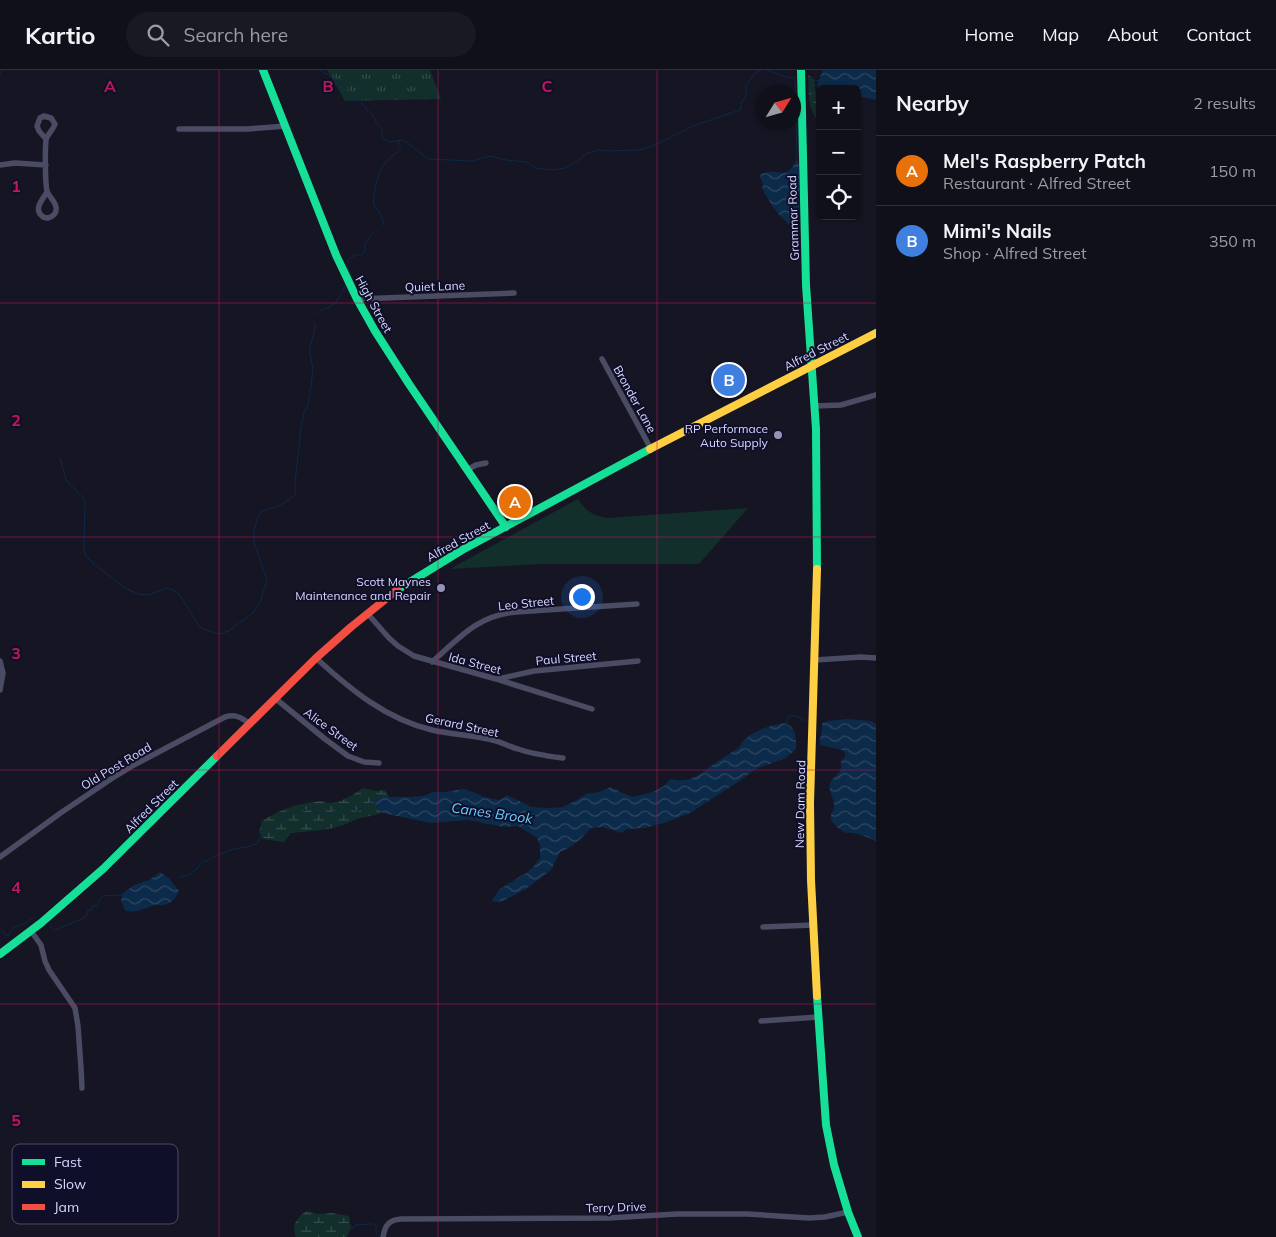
<!DOCTYPE html>
<meta charset="utf-8">
<style>
:root{--surface:#10101a;--page:#191923;--text:#f1f3f6;--muted:#9c9da2;--line:#303039;--accent:#9394b2}
body{margin:0;font-family:Mulish,sans-serif;background:var(--page);color:var(--text)}
.controls{position:absolute;right:15px;top:15px;display:grid;overflow:hidden;border-radius:8px;box-shadow:0 1px 4px #0004}
.controls button{width:45px;height:45px;display:grid;place-items:center;padding:0;border:0;border-bottom:1px solid var(--line);background:var(--surface);color:var(--text);font:25px sans-serif}
.compass{position:absolute;left:756px;top:15px;width:45px;height:45px;border-radius:50%;background:var(--surface);box-shadow:0 1px 4px #0004;rotate:53deg}
.you{position:absolute;left:581px;top:526px;width:18px;height:18px;margin:-12px;border:4px solid #fff;border-radius:50%;background:#1a73e8;box-shadow:0 0 0 8px #1a73e833}
.badge{display:grid;place-items:center;width:32px;height:32px;border-radius:50%;background:var(--accent);color:#fff;font-size:16px;font-weight:700}
.pin{position:absolute;translate:-50% -50%;border:2px solid #fff;box-shadow:0 1px 5px #0006}
.list{margin:0;padding:0;list-style:none}
h2{display:flex;justify-content:space-between;align-items:center;height:65px;margin:0;padding:0 20px;font-size:21px}
h2 small{font-size:16px;font-weight:400;color:var(--muted)}
.list li{display:grid;grid-template-columns:32px 1fr auto;gap:15px;align-items:center;box-sizing:border-box;height:70px;padding:0 20px;border-top:1px solid var(--line)}
.list b{display:block;font-size:19px;white-space:nowrap}
.list p{margin:0;font-size:16px;white-space:nowrap;color:var(--muted)}
.list em{font-size:16px;font-style:normal;color:var(--muted)}
.icon{flex:none;width:28px;height:28px;fill:none;stroke:currentColor;stroke-width:2;stroke-linecap:round;stroke-linejoin:round}
.map{position:relative;flex:none;width:876px;height:1167px;overflow:hidden}
header{display:flex;align-items:center;gap:30px;box-sizing:border-box;height:70px;padding:0 25px;background:var(--surface);border-bottom:1px solid var(--line)}
header strong{font-size:24px}
nav{display:flex;gap:28px;margin-inline-start:auto;font-size:18px}
.search{width:350px;height:45px;background:var(--page);display:flex;align-items:center;gap:12px;box-sizing:border-box;padding:0 18px;border-radius:28px;color:var(--muted);font-size:19px}
main{display:flex}
aside{flex:1;background:var(--surface)}
.map>svg:first-child{display:block}
</style>
<header>
<strong>Kartio</strong>
<div class="search"><svg class="icon" aria-label="search" viewBox="0 0 24 24"><circle cx="10" cy="10" r="6"/><path d="M15 15l6 6"/></svg>Search here</div>
<nav><a>Home</a><a>Map</a><a>About</a><a>Contact</a></nav>
</header>
<main>
<div class="map">
<svg width="876" height="1167" viewBox="0 0 876 1167">
<defs>
<pattern id="wetland-marsh" width="20" height="14" patternUnits="userSpaceOnUse" patternTransform="scale(1.25)"><rect width="20" height="14" fill="#132f2c"/><path d="M1 5h8M5 5V1M11 12h8M15 12V8" fill="none" stroke="#354c4c"/></pattern>
<pattern id="park-tufts" width="24" height="20" patternUnits="userSpaceOnUse" patternTransform="scale(1.25)"><rect width="24" height="20" fill="#132f2c"/><path d="M3 7l-1-3M5 7V3M7 7l1-3M15 17l-1-3M17 17v-4M19 17l1-3" fill="none" stroke="#354c4c"/></pattern>
<pattern id="water-waves" width="16" height="10" patternUnits="userSpaceOnUse" patternTransform="scale(1.25)"><rect width="16" height="10" fill="#0c2a49"/><path d="M0 5q4-4 8 0t8 0" fill="none" stroke="#2f4864"/></pattern>
</defs>
<rect width="100%" height="100%" fill="#161523"/>
<path fill="#132f2c" d="M578 429C587 442 592 445 607 448L748 438 699 494H542L450 499Z"/>
<path fill="url(#wetland-marsh)" d="M808 5 814 9 815 19 820 29V56C816 50 812 41 810 34 808 26 809 14 808 5Z
M363 718 376 721 385 720 389 727H381L376 737 383 743 357 749 341 756 323 760 291 763 284 772 263 769 259 762 262 751C276 742 290 736 307 733 311 732 318 731 322 731 328 732 325 733 330 733 342 732 353 725 363 718Z
M308 1141 317 1144 332 1143 349 1146 351 1158 347 1167H296C291 1156 297 1145 308 1141Z"/>
<path fill="url(#park-tufts)" d="M327 0H430L441 29 345 31Z"/>
<path fill="url(#water-waves)" d="M823 0H876V30L857 26V19H820L817 15Z
M797 89 799 96V152L795 157C782 153 768 130 762 118L763 115 760 107 761 104C780 96 785 113 797 89Z
M847 649 871 651 876 654V771C866 767 856 762 845 763 840 759 833 755 831 749 830 743 835 740 834 734 834 728 828 721 830 714 834 703 843 706 841 690L845 687V683L842 680 820 675C819 668 823 661 822 653L828 651Z
M784 653C797 657 796 667 796 679L786 688 756 699 738 712 690 743 667 752 645 758 627 759 622 763 602 757 591 758C582 768 573 777 560 782L551 800 526 819 503 831 494 832 492 830 500 819 526 803 534 796 540 788V776L537 768 518 756 504 757 468 750 431 753 383 743 376 737 375 730 381 727H410L423 726 433 722H445L464 719 473 722 484 727 500 730 507 725 532 737 549 738 563 737 575 731 586 724 599 722 610 717 632 727 653 722 664 716 670 709C693 715 704 700 721 689 727 685 733 682 738 678 741 676 742 671 745 669 754 660 772 655 784 653Z
M160 802 169 808 179 821C176 826 175 830 169 833 164 836 162 835 157 835 146 836 137 845 125 840L121 831 122 824 134 815 149 810Z"/>
<g fill="none" stroke-linecap="round" stroke-linejoin="round">
<path stroke="#0c2a49" stroke-width="1" d="M320 0 335 9 347 18 374 47 376 52 382 59V67L389 72 401 70 408 73 428 89 472 91 490 86 506 90 526 92 536 98 552 100 565 98 578 91 587 83 599 80 607 81 639 80 653 76 693 56 740 40 742 31 746 26V15L757 2 761 0
M767 0 787 7 795 8 797 89
M0 4 2 0
M808 9 819 11
M383 155C384 145 379 143 374 135 373 120 378 97 391 87 394 84 398 83 400 79 401 75 399 74 398 71
M353 211C349 200 340 189 357 185 360 185 363 185 364 183 366 180 364 177 365 174 367 171 370 169 371 164
M317 243C321 240 324 240 328 238 338 233 340 225 345 216
M60 388 66 410 85 430 84 479 86 486 94 494 125 518 138 524 148 525 167 518 173 520 179 524 183 530 199 556 203 559 219 564 229 561 254 542 260 532 267 510 254 472V461L257 449 262 441C279 437 284 434 296 424L295 412 301 359 304 343 308 334 311 316 313 299 310 284V277L315 259V253
M785 654 787 652V648L789 646H796L806 651
M180 807 191 804 204 791 209 790 215 786 234 779 247 777 257 774 261 766 273 760 274 754C282 752 287 743 295 741 296 741 298 742 299 742 305 741 310 738 316 737L324 744 337 741 344 735C351 736 353 740 358 742L360 739 375 730
M50 856 55 860 86 847 88 840H92L93 835 97 837 99 830 102 826 121 825
M0 860H2L5 865H9C12 855 16 858 23 854 28 852 30 849 35 847
M351 1158 352 1159 357 1154C364 1156 370 1152 376 1155V1163L378 1166"/>
<path stroke="#4a4c64" stroke-width="5.5" d="M179 59H248L286 56
M46 69 39 61 37 56 40 48 44 46 51 48 55 54C53 60 47 65 46 70 45 80 45 112 47 121 49 127 55 131 56 137 57 143 53 147 48 148 45 148 43 148 41 145 34 138 43 129 47 122
M0 95 15 93 46 95
M357 229 514 223
M602 289 651 379
M815 336 841 335 876 325
M467 400 476 395 486 393
M367 543 389 568 398 576 414 586 496 609 592 639
M316 588C351 620 386 649 432 660 453 665 475 665 496 671 503 673 510 677 518 679 532 684 547 686 563 688
M815 590 861 587 876 588
M0 591 3 603 0 620
M432 592C459 568 478 545 516 542L637 534
M498 609 534 601 638 591
M276 629 325 669 348 686 364 692 379 693
M0 787 62 742 111 709 134 695 225 647C235 644 241 647 250 654
M763 857 813 855
M31 861 41 875 45 891 49 900 75 938 78 956 81 998 82 1018
M761 951 818 947
M383 1167C385 1155 389 1150 401 1149L609 1148 677 1144H748L809 1148 825 1147 848 1142"/>
<path stroke="#16e098" stroke-width="8" d="M263 0 336 185 357 229 375 261 409 314 506 457
M801 0 806 215 816 359 817 499
M397 520 462 480 650 379
M0 884 41 853 103 799 217 686
M817 926 826 1055 834 1095 848 1142 858 1167"/>
<path stroke="#ffcf43" stroke-width="8" d="M650 379 876 263
M817 926 811 810 810 733 817 499"/>
<path stroke="#f24e42" stroke-width="8" d="M217 686 316 588 351 557 397 520"/>
</g>
<path fill="none" stroke="#c2185b" stroke-width="1" stroke-opacity="0.55" d="M219 0V1167M438 0V1167M657 0V1167M0 233H876M0 467H876M0 700H876M0 934H876"/>
<g fill="#9394b2" stroke="#100f29" stroke-width="2">
<circle cx="778" cy="365" r="5"/>
<circle cx="441" cy="518" r="5"/>
</g>
<g text-anchor="middle" dominant-baseline="central" stroke-width="4" stroke-linejoin="round" paint-order="stroke">
<g font-size="12" fill="#d7d8ff" stroke="#100f29">
<text transform="translate(793 148) rotate(-92)">Grammar Road</text>
<text transform="translate(435 216) rotate(-2)">Quiet Lane</text>
<text transform="translate(374 234) rotate(61)">High Street</text>
<text transform="translate(816 281) rotate(-27)">Alfred Street</text>
<text transform="translate(635 329) rotate(61)">Bronder Lane</text>
<text transform="translate(458 471) rotate(-29)">Alfred Street</text>
<text transform="translate(526 533) rotate(-6)">Leo Street</text>
<text transform="translate(566 588) rotate(-5)">Paul Street</text>
<text transform="translate(475 593) rotate(15)">Ida Street</text>
<text transform="translate(462 655) rotate(12)">Gerard Street</text>
<text transform="translate(331 659) rotate(36)">Alice Street</text>
<text transform="translate(116 696) rotate(-31)">Old Post Road</text>
<text transform="translate(800 734) rotate(-89)">New Dam Road</text>
<text transform="translate(151 736) rotate(-45)">Alfred Street</text>
<text transform="translate(616 1137) rotate(-2)">Terry Drive</text>
</g>
<g font-size="12" fill="#d7d8ff" stroke="#100f29" text-anchor="end">
<text x="768" y="358">RP Performace<tspan x="768" dy="14">Auto Supply</tspan></text>
<text x="431" y="511">Scott Maynes<tspan x="431" dy="14">Maintenance and Repair</tspan></text>
</g>
<g font-size="14" font-style="italic" fill="#65ceff" stroke="#100f29">
<text transform="translate(492 743) rotate(8)">Canes Brook</text>
</g>
</g>
<rect x="12" y="1074" width="166" height="80" rx="8" fill="#100f29" stroke="#4c4b69" stroke-width="1"/>
<rect x="22" y="1089" width="23" height="6" fill="#16e098"/>
<rect x="22" y="1111" width="23" height="7" fill="#ffcf43"/>
<rect x="22" y="1134" width="23" height="6" fill="#f24e42"/>
<g font-size="14" fill="#d7d8ff">
<text x="54" y="1097">Fast</text>
<text x="54" y="1119">Slow</text>
<text x="54" y="1142">Jam</text>
</g>
<g font-size="16" text-anchor="middle" font-weight="bold" fill="#c2185b" stroke="#100f29" stroke-width="4" stroke-linejoin="round" paint-order="stroke">
<text x="110" y="22">A</text>
<text x="328" y="22">B</text>
<text x="547" y="22">C</text>
<text x="16" y="122">1</text>
<text x="16" y="356">2</text>
<text x="16" y="589">3</text>
<text x="16" y="823">4</text>
<text x="16" y="1056">5</text>
</g>
</svg>
<div class="controls">
<button>+</button>
<button>−</button>
<button><svg class="icon" aria-label="locate" viewBox="0 0 24 24"><circle cx="12" cy="12" r="6"/><path d="M12 2v4M12 18v4M2 12h4M18 12h4"/></svg></button>
</div>
<svg class="compass" viewBox="-18 -18 36 36"><path d="M0-13l5 13h-10z" fill="#e53935"/><path d="M0 13l5-13h-10z" fill="#9c9da2"/></svg>
<div class="you"></div>
<div class="pin badge" style="left:515px;top:432px;background:#e8710a">A</div>
<div class="pin badge" style="left:729px;top:310px;background:#3f7fe0">B</div>
</div>
<aside>
<h2>Nearby<small>2 results</small></h2>
<ul class="list">
<li><span class="badge" style="background:#e8710a">A</span><div><b>Mel's Raspberry Patch</b><p>Restaurant · Alfred Street</p></div><em>150 m</em></li>
<li><span class="badge" style="background:#3f7fe0">B</span><div><b>Mimi's Nails</b><p>Shop · Alfred Street</p></div><em>350 m</em></li>
</ul>
</aside>
</main>
